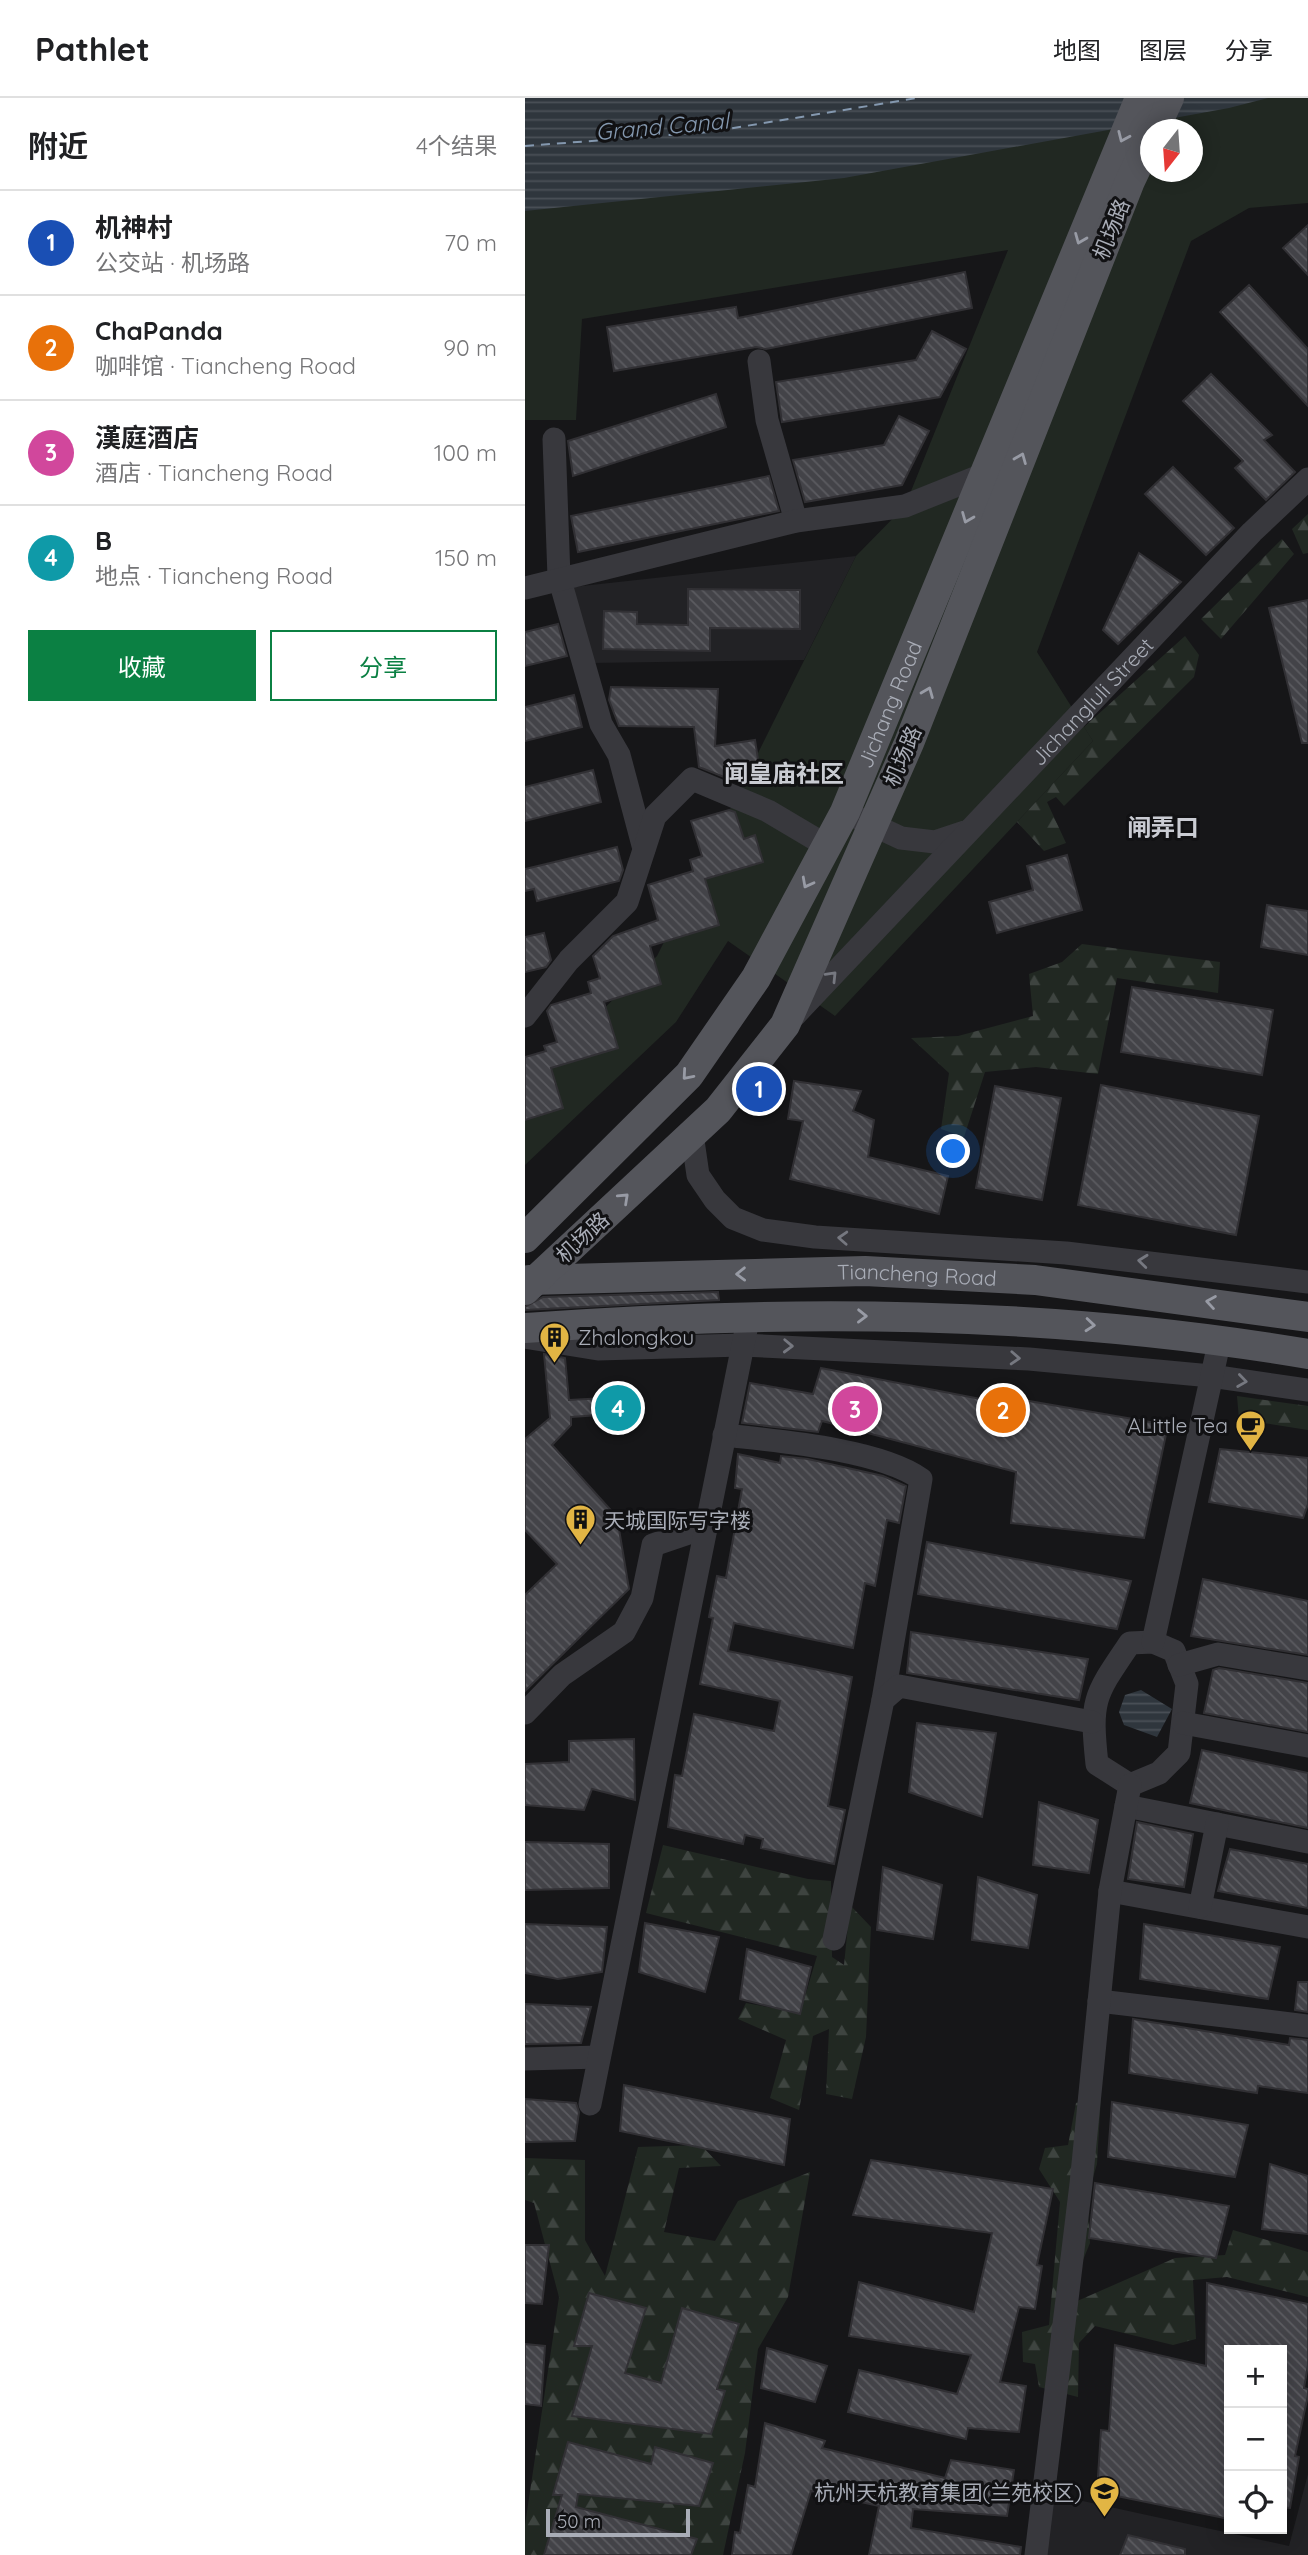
<!DOCTYPE html>
<html lang="zh">
<meta charset="utf-8">
<style>
:root{--surface:#fff;--page:#f2f2f2;--text:#202124;--muted:#757577;--line:#e0e0e0;--accent:#0b8043}
body{margin:0;font-family:Quicksand,"Noto Sans SC",sans-serif;background:var(--page);color:var(--text)}
.controls{position:absolute;right:21px;bottom:21px;display:grid;overflow:hidden;border-radius:0px;box-shadow:0 4px 18px #0003}
.controls button{width:63px;height:63px;display:grid;place-items:center;padding:0;border:0;border-bottom:2px solid var(--line);background:var(--surface);color:var(--text);font:35px sans-serif}
.compass{position:absolute;left:615px;top:21px;width:63px;height:63px;border-radius:50%;background:var(--surface);box-shadow:0 4px 18px #0003;rotate:197deg}
.scale{position:absolute;left:21px;bottom:18px;width:144px;box-sizing:border-box;padding-left:7px;border:4px solid #a9adb7;border-top:0;font-size:19px;line-height:24px;white-space:nowrap;color:#a9adb7;-webkit-text-stroke:5px #111113;paint-order:stroke}
.you{position:absolute;left:429px;top:1054px;width:24px;height:24px;margin:-18px;border:5px solid #fff;border-radius:50%;background:#1a73e8;box-shadow:0 0 0 10px #1a73e833}
.badge{display:grid;place-items:center;width:46px;height:46px;border-radius:50%;background:var(--accent);color:#fff;font-size:23px;font-weight:700}
.pin{position:absolute;translate:-50% -50%;border:4px solid #fff;box-shadow:0 2px 7px #0006}
.list{margin:0;padding:0;list-style:none}
h2{display:flex;justify-content:space-between;align-items:center;height:91px;margin:0;padding:0 28px;font-size:30px}
h2 small{font-size:23px;font-weight:400;color:var(--muted)}
.list li{display:grid;grid-template-columns:46px 1fr auto;gap:21px;align-items:center;box-sizing:border-box;height:105px;padding:0 28px;border-top:2px solid var(--line)}
.list b{display:block;font-size:26px;white-space:nowrap}
.list p{margin:0;font-size:23px;white-space:nowrap;color:var(--muted)}
.list em{font-size:23px;font-style:normal;color:var(--muted)}
.actions{display:flex;gap:14px;padding:21px 28px}
.actions a{flex:1;padding:16px 0;border:2px solid var(--accent);border-radius:0px;text-align:center;font-size:24px;color:var(--accent)}
.actions .main{background:var(--accent);color:#fff}
.icon{flex:none;width:38px;height:38px;fill:none;stroke:currentColor;stroke-width:2;stroke-linecap:round;stroke-linejoin:round}
.map{position:relative;flex:none;width:783px;height:2457px;overflow:hidden}
header{display:flex;align-items:center;gap:42px;box-sizing:border-box;height:98px;padding:0 35px;background:var(--surface);border-bottom:2px solid var(--line)}
header strong{font-size:33px}
nav{display:flex;gap:38px;margin-inline-start:auto;font-size:24px}
main{display:flex}
aside{flex:1;background:var(--surface)}
.map>svg:first-child{display:block}
</style>
<header>
<strong>Pathlet</strong>
<nav><a>地图</a><a>图层</a><a>分享</a></nav>
</header>
<main>
<aside>
<h2>附近<small>4个结果</small></h2>
<ul class="list">
<li><span class="badge" style="background:#1a4fb4">1</span><div><b>机神村</b><p>公交站 · 机场路</p></div><em>70 m</em></li>
<li><span class="badge" style="background:#e8710a">2</span><div><b>ChaPanda</b><p>咖啡馆 · Tiancheng Road</p></div><em>90 m</em></li>
<li><span class="badge" style="background:#d1479c">3</span><div><b>漢庭酒店</b><p>酒店 · Tiancheng Road</p></div><em>100 m</em></li>
<li><span class="badge" style="background:#0f9aa8">4</span><div><b>B</b><p>地点 · Tiancheng Road</p></div><em>150 m</em></li>
</ul>
<div class="actions"><a class="main">收藏</a><a>分享</a></div>
</aside>
<div class="map">
<svg width="783" height="2457" viewBox="0 0 783 2457">
<defs>
<pattern id="forest-firs" width="22" height="20" patternUnits="userSpaceOnUse" patternTransform="scale(1.75)"><rect width="22" height="20" fill="#212822"/><path d="M5 1l3.5 6h-7zM16 11l3.5 6h-7z" fill="#3e4440"/></pattern>
<pattern id="water-rules" width="6" height="5" patternUnits="userSpaceOnUse" patternTransform="scale(1.75)"><rect width="6" height="5" fill="#2f363d"/><path d="M0 2.5h6" fill="none" stroke="#4a5057"/></pattern>
<pattern id="building-back-hatch" width="6" height="6" patternUnits="userSpaceOnUse" patternTransform="scale(1.75)"><rect width="6" height="6" fill="#434348"/><path d="M-1 5l2 2M0 0l6 6M5-1l2 2" fill="none" stroke="#5b5b60"/></pattern>
</defs>
<rect width="100%" height="100%" fill="#161618"/>
<path fill="#222225" d="M331 458 279 562 64 565 48 489Z
M783 2376V2457H510L521 2395 764 2448Z"/>
<path fill="#212822" fill-rule="evenodd" d="M0 0H783V105L724 110 666 143 512 554 568 643 310 918 203 843 151 924 0 1067V989L132 858 331 458 380 408 483 152 57 221 51 322H0ZM626 32H668V74H626Z"/>
<path fill="url(#forest-firs)" d="M783 416V455L778 456 767 431Z
M757 441 769 456 696 541 676 521Z
M660 538 674 557 669 579 539 708 531 699 522 704 541 745 519 753 492 724 568 643 559 629Z
M557 846 695 864 693 895 592 880 573 976 511 969 460 974 439 1039 416 1031 424 975 386 940 433 938 508 918 504 876 537 864Z
M712 1298 783 1308V1332L714 1321Z
M138 1747 283 1781 306 1783 307 1859 319 1867 325 1807 346 1829 341 1939 327 2001 301 1996 304 1931 288 1938 274 2012 245 2000 261 1942 213 1921 221 1905 275 1915 292 1858 121 1815Z
M576 1997 572 2066 562 2099 565 2145 549 2184 550 2204 650 2160 700 2157 708 2132 783 2154V2199L702 2179 668 2182 671 2241 648 2247 570 2228 554 2245 553 2299 514 2289 510 2266 498 2264 497 2234 524 2227 535 2104 514 2071 520 2050 543 2047 551 2005Z
M176 2047 196 2068 154 2070 139 2134 190 2143 213 2103 285 2074 263 2199 233 2251 220 2355 198 2457H0V2427L34 2199 9 2105 0 2102V2060L60 2062V2142L80 2178 113 2049Z"/>
<path fill="url(#water-rules)" d="M0 0H743L704 10 319 80 0 113Z
M616 1592 647 1611 632 1639 599 1627 594 1614 600 1597Z"/>
<g fill="none" stroke-linecap="round" stroke-linejoin="round">
<path stroke="#8498af" stroke-width="2" stroke-dasharray="9 7" stroke-linecap="butt" d="M0 48 184 34 392 0"/>
</g>
<path fill="url(#building-back-hatch)" stroke="#313034" stroke-width="2" d="M783 127V177L758 150Z
M440 174 447 210 241 251 231 249 89 273 82 229 211 209 213 220Z
M724 187 783 251V308L695 214Z
M407 233 441 251 415 299 257 324 251 284 391 262Z
M686 276 747 337 739 342 770 374 741 402 710 370 718 363 658 303Z
M191 296 201 329 48 378 43 343Z
M374 318 404 333 377 387 280 404 268 362 359 347Z
M648 369 709 430 681 457 620 396Z
M244 378 254 413 53 454 46 418Z
M614 455 656 484 593 546 578 532Z
M163 491 275 492V531L185 530V553L78 551 79 513 112 514V526L163 527Z
M783 502V645H777L744 510Z
M33 526 42 558 0 568V534Z
M86 589 193 591 190 648 230 642 235 674 199 679 174 669 169 629 94 628 84 602Z
M49 597 57 629 0 643V609Z
M68 672 76 704 0 723V689Z
M204 712 210 714 219 741 230 737 238 764 180 781 194 827 125 848 136 886 79 904 93 950 26 970 38 1010 0 1022V959L21 953 19 948 32 944 22 913 26 907 66 895 63 884 75 880 68 858 88 838 133 822 123 787 168 773 165 762 177 758 166 723Z
M92 749 98 772 94 783 12 803 9 791 0 793V771Z
M542 757 557 812 472 835 464 804 508 792 502 768Z
M742 807 783 813V857L736 849Z
M19 835 26 862 21 869 0 874V839Z
M607 889 748 912 737 977 596 954Z
M269 983 336 993 328 1013 349 1022 343 1059 423 1078 414 1116 265 1081 278 1023 263 1021Z
M576 987 734 1018 711 1137 553 1107Z
M470 988 536 1000 517 1102 451 1090Z
M193 1194 194 1202 0 1212V1209L18 1199Z
M19 1256 40 1260 44 1302 116 1298 118 1314 46 1319V1327L27 1347 92 1419 104 1491 0 1593V1497L32 1466 0 1432V1341L25 1320Z
M296 1270 497 1309 498 1302 643 1327 619 1440 486 1425 491 1374 297 1323 293 1334 217 1325 225 1285 288 1296Z
M695 1351 783 1360V1406L778 1420 684 1404Z
M213 1356 255 1365 256 1358 283 1361 358 1378 381 1388 374 1425 362 1422 350 1488 340 1485 328 1550 209 1525 203 1553 327 1579 303 1708 320 1712 309 1766 236 1750 238 1741 220 1737 218 1746 143 1729 150 1677 157 1678 169 1616 249 1633 255 1603 175 1586 188 1520 184 1519 192 1478 201 1480 217 1391 210 1390Z
M402 1444 606 1483 592 1531 393 1496Z
M678 1481 783 1503V1557L666 1538Z
M386 1534 563 1561 554 1602 382 1575Z
M694 1570 783 1585V1634L679 1615 688 1572Z
M392 1625 471 1635 457 1719 384 1694Z
M109 1641 110 1702 67 1691 59 1712 0 1707V1666L44 1664V1643Z
M677 1652 783 1675V1730L665 1705Z
M514 1704 573 1722 564 1775 508 1767Z
M612 1724 668 1736 659 1789 603 1781Z
M0 1744 84 1746V1790L0 1792Z
M705 1751 783 1766V1810L693 1793Z
M358 1769 417 1787 408 1841 352 1832Z
M453 1779 512 1797 503 1850 447 1842Z
M120 1825 194 1839 180 1894 114 1874Z
M0 1826 82 1829 77 1874 33 1881 0 1875Z
M619 1826 755 1849 743 1901 615 1881Z
M222 1851 286 1869 275 1916 215 1901Z
M773 1884H783V1914L770 1912Z
M0 1906 66 1909 56 1945 0 1946Z
M608 1921 764 1947 765 1940 783 1942V1995L733 1988 732 1995 604 1975Z
M99 1987 265 2021 259 2067 95 2033Z
M0 2001 51 2005 54 2014 50 2043 0 2044Z
M587 2004 723 2027 710 2079 583 2059Z
M346 2062 528 2091 512 2167 517 2168 510 2211 494 2209 475 2284 501 2288 494 2334 443 2330 441 2341 323 2314 334 2272 432 2296 446 2257 324 2238 334 2184 449 2214 467 2135 328 2117Z
M745 2066 783 2078V2136L737 2131Z
M570 2085 704 2108 691 2160 564 2140Z
M0 2147H24L17 2206 0 2205Z
M682 2185 783 2206V2267L779 2290 783 2291V2297L770 2358 774 2359 765 2410 757 2409V2252H704V2421L572 2394 576 2332 584 2333 590 2247 681 2268Z
M64 2195 121 2210 100 2275 136 2285 157 2210 214 2226 192 2291 200 2293 186 2336 47 2318 67 2248H49Z
M0 2246 20 2248 16 2308 0 2306Z
M242 2250 302 2268 290 2304 236 2290Z
M240 2325 300 2343 297 2350 420 2380 426 2362 489 2372 482 2418 388 2411 386 2430 496 2449 495 2457H344L354 2408 286 2393 266 2457H207L210 2434 215 2435 223 2387 230 2389Z
M43 2344 126 2366 130 2349 188 2365 174 2408 53 2396 51 2409 172 2441 166 2457H19L37 2397H28Z
M603 2437 660 2451V2457H595Z"/>
<g fill="none" stroke-linecap="round" stroke-linejoin="round">
<g stroke="#38383d" stroke-width="23">
<path d="M234 263 242 322 271 423"/>
<path d="M29 341 34 479 76 626 94 657 119 751"/>
<path d="M0 490 271 423 380 408 460 376"/>
<path d="M320 714 376 740 410 744 440 734"/>
<path id="s1" d="M270 917 727 434 783 381"/>
<path d="M0 918 44 862 102 804 130 718 167 681 243 713 302 748"/>
<path d="M167 1036 173 1077 190 1102 208 1120 238 1132 290 1139 541 1155 783 1184"/>
<path d="M0 1239 73 1251 217 1247 504 1261 686 1278 783 1292"/>
<path d="M199 1337C253 1343 354 1351 396 1381L358 1602"/>
<path d="M628 1544 649 1553 662 1586 654 1655 634 1675 605 1687 572 1666C565 1601 569 1598 605 1545Z"/>
<path d="M628 1544 695 1241"/>
<path d="M654 1567 693 1556 783 1571"/>
<path d="M0 1615 37 1577 99 1534 117 1500 128 1447 181 1429"/>
<path d="M658 1625 783 1648"/>
<path d="M601 1708 783 1744"/>
<path d="M585 1793 783 1829"/>
<path d="M675 1809 692 1726"/>
<path d="M309 1841 358 1602 374 1588 567 1624"/>
<path d="M574 1903 783 1928"/>
<path d="M0 1961 74 1959"/>
<path d="M65 2006 224 1217"/>
<path d="M511 2457 556 2086 585 1793 605 1687"/>
</g>
<g stroke="#54555b" stroke-width="30">
<path d="M629 32 644 0"/>
<path id="s2" d="M0 1140 164 977 231 880 320 714 615 0"/>
<path id="s3" d="M4 1182 340 1173 510 1182 783 1219"/>
<path d="M0 1192 193 1012 260 927 384 645 605 83 626 39"/>
<path d="M0 1230C262 1211 524 1212 783 1256"/>
</g>
</g>
<defs><path id="oneway-chevron" d="M-2-3.5L2.5 0L-2 3.5" fill="none" stroke-width="1.6" stroke-linecap="round" stroke-linejoin="round" transform="scale(1.75)"/></defs>
<g stroke="#989ba5">
<use href="#oneway-chevron" transform="translate(598 39) rotate(114)"/>
<use href="#oneway-chevron" transform="translate(555 141) rotate(112)"/>
<use href="#oneway-chevron" transform="translate(496 360) rotate(-68)"/>
<use href="#oneway-chevron" transform="translate(442 420) rotate(112)"/>
<use href="#oneway-chevron" transform="translate(403 594) rotate(-68)"/>
<use href="#oneway-chevron" transform="translate(282 785) rotate(118)"/>
<use href="#oneway-chevron" transform="translate(162 977) rotate(131)"/>
<use href="#oneway-chevron" transform="translate(99 1100) rotate(-43)"/>
<use href="#oneway-chevron" transform="translate(216 1176) rotate(179)"/>
<use href="#oneway-chevron" transform="translate(686 1204) rotate(-171)"/>
<use href="#oneway-chevron" transform="translate(337 1218) rotate(1)"/>
<use href="#oneway-chevron" transform="translate(565 1227) rotate(5)"/>
</g>
<g stroke="#767880">
<use href="#oneway-chevron" transform="translate(307 878) rotate(-46)"/>
<use href="#oneway-chevron" transform="translate(318 1140) rotate(-177)"/>
<use href="#oneway-chevron" transform="translate(618 1163) rotate(-174)"/>
<use href="#oneway-chevron" transform="translate(263 1248) rotate(2)"/>
<use href="#oneway-chevron" transform="translate(490 1260) rotate(3)"/>
<use href="#oneway-chevron" transform="translate(717 1283) rotate(8)"/>
</g>
<defs>
<symbol id="building-pin" viewBox="-11 -11 22 30"><path d="M0 17L-7.5 6A9.5 9.5 0 1 1 7.5 6Z" fill="#e2b544" stroke="#111113"/><path d="M-4-6H4V6H1V3H-1V6H-4ZM-2.5-4.3h1.7v1.8h-1.7ZM.8-4.3h1.7v1.8H.8ZM-2.5-1h1.7V.8h-1.7ZM.8-1h1.7V.8H.8Z" fill="#111"/></symbol>
<symbol id="cafe-pin" viewBox="-11 -11 22 30"><path d="M0 17L-7.5 6A9.5 9.5 0 1 1 7.5 6Z" fill="#e2b544" stroke="#111113"/><path d="M-5.5-4.5H6V0H3Q3 3.5 0 3.5H-2.5Q-5.5 3.5-5.5 0ZM3-3.2v2h1.7v-2ZM-6 4.5H4V6H-6Z" fill="#111"/></symbol>
<symbol id="school-pin" viewBox="-11 -11 22 30"><path d="M0 17L-7.5 6A9.5 9.5 0 1 1 7.5 6Z" fill="#e2b544" stroke="#111113"/><path d="M0-5L7-2L0 1L-7-2ZM-4 1L0 2.5L4 1V4Q0 6-4 4Z" fill="#111"/></symbol>
</defs>
<g fill-rule="evenodd">
<use href="#building-pin" x="12" y="1222" width="35" height="47"/>
<use href="#cafe-pin" x="708" y="1310" width="35" height="47"/>
<use href="#building-pin" x="38" y="1404" width="35" height="47"/>
<use href="#school-pin" x="562" y="2376" width="35" height="47"/>
</g>
<g text-anchor="middle" dominant-baseline="central" stroke-width="6" stroke-linejoin="round" paint-order="stroke">
<g font-size="21" fill="#a9adb7" stroke="#111113">
<text transform="translate(586 131) rotate(-68)">机场路</text>
<text stroke="none"><textPath href="#s1" startOffset="432">Jichangluli Street</textPath></text>
<text stroke="none"><textPath href="#s2" startOffset="654">Jichang Road</textPath></text>
<text transform="translate(377 658) rotate(-67)">机场路</text>
<text transform="translate(57 1139) rotate(-43)">机场路</text>
<text stroke="none"><textPath href="#s3" startOffset="388">Tiancheng Road</textPath></text>
</g>
<g font-size="21" fill="#a9adb7" stroke="#111113" text-anchor="start">
<text x="53" y="1239">Zhalongkou</text>
<text x="703" y="1327" text-anchor="end">ALittle Tea</text>
<text x="79" y="1422">天城国际写字楼</text>
<text x="557" y="2394" text-anchor="end">杭州天杭教育集团(兰苑校区)</text>
</g>
<g font-size="23" font-style="italic" fill="#8498af" stroke="#111113">
<text transform="translate(137 28) rotate(-5)">Grand Canal</text>
</g>
<g font-size="24" font-weight="bold" fill="#caccd3" stroke="#111113">
<text x="259" y="675">闻皇庙社区</text>
<text x="638" y="729">闸弄口</text>
</g>
</g>
</svg>
<div class="controls">
<button>+</button>
<button>−</button>
<button><svg class="icon" aria-label="locate" viewBox="0 0 24 24"><circle cx="12" cy="12" r="6"/><path d="M12 2v4M12 18v4M2 12h4M18 12h4"/></svg></button>
</div>
<svg class="compass" viewBox="-18 -18 36 36"><path d="M0-13l5 13h-10z" fill="#e53935"/><path d="M0 13l5-13h-10z" fill="#757577"/></svg>
<div class="scale">50 m</div>
<div class="you"></div>
<div class="pin badge" style="left:234px;top:991px;background:#1a4fb4">1</div>
<div class="pin badge" style="left:478px;top:1312px;background:#e8710a">2</div>
<div class="pin badge" style="left:330px;top:1311px;background:#d1479c">3</div>
<div class="pin badge" style="left:93px;top:1310px;background:#0f9aa8">4</div>
</div>
</main>
